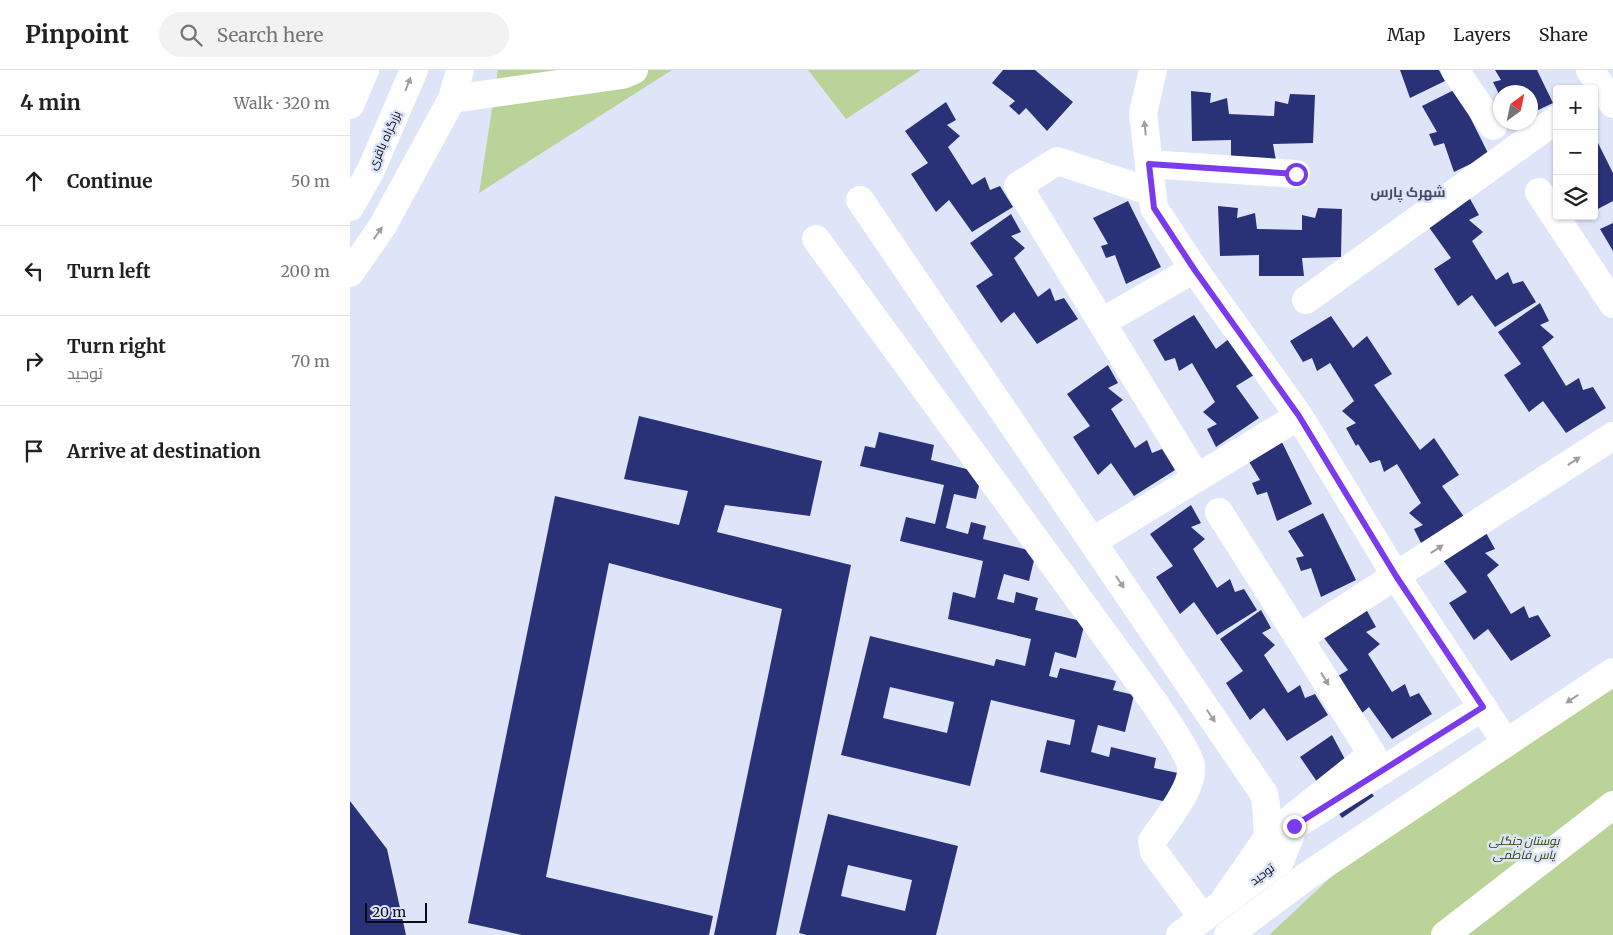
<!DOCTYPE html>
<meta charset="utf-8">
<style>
:root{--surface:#fff;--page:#f2f2f2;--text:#202124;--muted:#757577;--line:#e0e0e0}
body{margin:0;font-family:Merriweather,Cairo,serif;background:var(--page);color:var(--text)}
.controls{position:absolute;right:15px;top:15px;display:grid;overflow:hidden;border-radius:5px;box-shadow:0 1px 4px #0004}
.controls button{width:45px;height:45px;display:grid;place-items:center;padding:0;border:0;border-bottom:1px solid var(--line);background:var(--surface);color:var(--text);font:25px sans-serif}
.compass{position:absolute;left:1143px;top:15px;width:45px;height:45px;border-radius:50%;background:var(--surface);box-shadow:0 1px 4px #0004;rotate:33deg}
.scale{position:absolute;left:15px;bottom:12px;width:62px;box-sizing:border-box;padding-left:5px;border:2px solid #090b16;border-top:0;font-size:14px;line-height:18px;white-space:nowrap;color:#090b16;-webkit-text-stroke:4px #dfe5f9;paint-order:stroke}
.stop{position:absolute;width:15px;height:15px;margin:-11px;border:4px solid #7c3aed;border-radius:50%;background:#fff}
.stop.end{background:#7c3aed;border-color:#fff;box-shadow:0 1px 5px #0008}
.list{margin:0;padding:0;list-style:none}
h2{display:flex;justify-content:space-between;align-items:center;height:65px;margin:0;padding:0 20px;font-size:21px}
h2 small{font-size:16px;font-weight:400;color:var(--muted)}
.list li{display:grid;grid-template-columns:32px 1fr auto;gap:15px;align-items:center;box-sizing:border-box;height:90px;padding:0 20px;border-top:1px solid var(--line)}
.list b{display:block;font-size:19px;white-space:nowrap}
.list p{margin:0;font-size:16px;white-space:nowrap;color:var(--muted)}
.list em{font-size:16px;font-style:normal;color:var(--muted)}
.icon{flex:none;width:28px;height:28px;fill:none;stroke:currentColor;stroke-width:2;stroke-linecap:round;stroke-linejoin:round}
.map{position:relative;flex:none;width:1263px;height:865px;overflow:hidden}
header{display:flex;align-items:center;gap:30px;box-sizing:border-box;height:70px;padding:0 25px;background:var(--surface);border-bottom:1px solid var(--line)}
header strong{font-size:24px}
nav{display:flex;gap:28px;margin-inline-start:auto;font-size:18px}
.search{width:350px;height:45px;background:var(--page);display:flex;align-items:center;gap:12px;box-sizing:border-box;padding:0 18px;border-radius:28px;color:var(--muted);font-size:19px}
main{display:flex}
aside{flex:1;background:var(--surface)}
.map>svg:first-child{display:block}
</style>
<header>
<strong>Pinpoint</strong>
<div class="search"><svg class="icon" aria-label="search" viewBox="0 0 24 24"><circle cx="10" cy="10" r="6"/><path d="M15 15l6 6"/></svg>Search here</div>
<nav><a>Map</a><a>Layers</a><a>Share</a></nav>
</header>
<main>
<aside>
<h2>4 min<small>Walk · 320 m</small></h2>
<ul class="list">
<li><svg class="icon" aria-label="ahead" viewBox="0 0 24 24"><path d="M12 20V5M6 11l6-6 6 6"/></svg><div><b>Continue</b></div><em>50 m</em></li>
<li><svg class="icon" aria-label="left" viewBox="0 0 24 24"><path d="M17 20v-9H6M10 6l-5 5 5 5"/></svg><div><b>Turn left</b></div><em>200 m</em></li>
<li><svg class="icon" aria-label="right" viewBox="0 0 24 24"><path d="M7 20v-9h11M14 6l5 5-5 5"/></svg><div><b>Turn right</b><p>توحید</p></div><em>70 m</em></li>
<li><svg class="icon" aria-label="arrive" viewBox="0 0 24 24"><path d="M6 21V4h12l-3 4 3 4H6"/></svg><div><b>Arrive at destination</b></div></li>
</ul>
</aside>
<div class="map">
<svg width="1263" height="865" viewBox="0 0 1263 865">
<rect width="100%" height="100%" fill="#dfe5f9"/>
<path fill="#b9d399" d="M148 0H322L129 123Z
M458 0H571L496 49Z
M1263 610V865H919L1007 783Z"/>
<path fill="#2a3277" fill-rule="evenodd" d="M653 0H685L723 32 697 61 676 38 669 45 659 36 665 31 642 13Z
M1050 0H1089L1095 11 1060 28Z
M1145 0H1187L1203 33 1180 44V22L1158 21 1149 24 1143 12 1151 10Z
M1106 19 1139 85 1104 102 1094 73 1084 76 1079 64 1087 62 1072 36Z
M841 21 861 23 860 33 877 28 879 44 924 46 925 31 938 34 940 24 965 25 963 73 923 74 926 91H881V70L842 71Z
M596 32 606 50 597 55 610 66 598 77 622 115 635 107 640 120 650 116 663 137 622 162 599 130 586 142 561 104 578 93 555 61Z
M1244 65 1263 103V131L1244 141Z
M1119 127 1129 145 1119 150 1133 162 1122 171 1146 210 1158 202 1163 214 1173 211 1186 232 1145 257 1122 225 1108 236 1084 199 1101 188 1078 156Z
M778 131 811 197 776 214 765 185 756 188 751 176 758 174 743 148Z
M868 136 888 138 887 148 905 143 907 159 952 160V145L965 148 968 138 992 139 991 187 952 188 954 206H909V185L870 186Z
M661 144 671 162 661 166 675 178 664 188 688 227 700 218 705 231 714 228 728 249 687 274 664 242 651 253 626 216 643 205 620 173Z
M1263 153V181L1250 159Z
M1190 233 1199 251 1190 255 1204 267 1192 277 1216 316 1229 308 1233 320 1243 317 1256 338 1216 363 1193 331 1179 342 1154 305 1171 294 1148 262Z
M844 245 866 279 880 268 904 305 886 316 909 348 866 377 857 359 867 354 853 342 865 332 842 293 829 301 825 288 815 291 803 270Z
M981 246 1003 278 1017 266 1042 304 1024 315 1070 380 1084 368 1109 405 1092 416 1115 448 1073 477 1064 459 1073 455 1059 443 1071 433 1047 394 1034 402 1030 390 1020 393 1008 374 1006 376 996 358 1006 353 992 341 1004 331 980 293 967 301 962 288 953 292 940 271Z
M758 295 768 313 758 318 773 330 761 339 785 378 797 370 802 383 812 379 825 400 784 426 761 393 748 405 723 367 740 356 717 324Z
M289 346 472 391 460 446 375 435 367 462 501 495 426 865H364L432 539 259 493 196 807 363 846 359 865H172L118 853 205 426 329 455 338 421 274 409Z
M529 362 584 375 581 390 632 403 626 429 604 424 596 458 618 464 621 452 636 456 633 469 686 482 679 511 654 504 647 529 664 533 666 522 688 528 685 540 735 552 726 588 705 582 699 606 707 608 710 598 766 611 763 620 784 625 775 662 748 655 741 682 759 687 761 677 806 688 804 698 828 703 821 733 690 702 697 670 720 675 725 650 641 630 620 716 491 685 520 566 644 596 646 589 675 596 681 569 598 549 603 522 625 528 633 491 550 471 556 447 585 454 594 415 510 396 515 376 525 378ZM540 617 604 632 597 663 533 648Z
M930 368 962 434 927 451 917 422 907 425 902 413 910 410 895 385Z
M841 435 851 453 841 457 855 469 843 479 867 518 880 509 885 522 894 519 907 540 867 565 844 532 830 544 806 507 823 496 800 464Z
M973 443 1006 510 971 527 961 498 951 501 946 488 954 486 938 461Z
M1135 461 1145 479 1135 483 1149 495 1137 505 1161 544 1174 536 1179 548 1188 545 1201 566 1161 591 1138 559 1124 570 1099 533 1117 522 1093 490Z
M1016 539 1026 557 1016 562 1030 574 1018 584 1042 622 1055 614 1060 627 1069 623 1082 644 1042 669 1019 637 1005 649 980 611 998 600 974 568Z
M911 540 921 558 912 563 925 575 914 585 938 623 950 615 955 628 965 624 978 645 937 671 914 638 900 650 876 613 893 601 870 569Z
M982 665 997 693 1024 726 992 748 950 687Z
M0 731 37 779 56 865H0Z
M478 744 608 776 586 865H457L449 863ZM498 795 562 810 555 841 491 826Z"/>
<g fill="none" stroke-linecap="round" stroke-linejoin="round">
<path stroke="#fff" stroke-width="28" d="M803 0 793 43 804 138 844 199 949 346 1046 506 1156 673 1263 602
M1105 0 1143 56
M1240 0 1263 34
M102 29 272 5 284 0
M799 94 946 104
M802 122 707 91 668 116 847 408
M1189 122 1263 234
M510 130 914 724C919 741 915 760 920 777 922 782 927 787 930 791
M466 169 806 635C817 653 832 672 840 692 848 714 814 753 802 771L804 782 853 848
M956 230 1207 49
M752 252 844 199
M869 442 1022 684 918 767 875 829
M743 471 949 346
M949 568 1263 366
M1095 865 1263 735"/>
<path stroke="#fff" stroke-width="28" d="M830 865 930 791 944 756 1133 637
M878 865 957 806 1156 673"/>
<path stroke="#fff" stroke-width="28" d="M0 35 15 0
M0 137 21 100 64 0
M0 203 32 157 102 29 110 0"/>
</g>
<defs><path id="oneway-solid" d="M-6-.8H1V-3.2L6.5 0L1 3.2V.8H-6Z" transform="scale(1.25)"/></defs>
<g fill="#9d9da2">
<use href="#oneway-solid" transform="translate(58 14) rotate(-69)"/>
<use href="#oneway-solid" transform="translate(795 58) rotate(-96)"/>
<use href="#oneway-solid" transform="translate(28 163) rotate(-55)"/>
<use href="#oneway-solid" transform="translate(1224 391) rotate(-33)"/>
<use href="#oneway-solid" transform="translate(1087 479) rotate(-33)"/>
<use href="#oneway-solid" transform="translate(770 512) rotate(56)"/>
<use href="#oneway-solid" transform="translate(975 609) rotate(58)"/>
<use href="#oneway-solid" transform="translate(1222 629) rotate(146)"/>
<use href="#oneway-solid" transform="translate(861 646) rotate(56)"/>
</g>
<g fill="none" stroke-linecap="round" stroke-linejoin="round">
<path stroke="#7c3aed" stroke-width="6" d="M944 756 1133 637 1046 506 949 346 844 199 804 138 799 94 946 104"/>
</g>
<g text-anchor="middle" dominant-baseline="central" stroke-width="5" stroke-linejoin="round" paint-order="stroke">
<g font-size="12" fill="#090b16" stroke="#dfe5f9">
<text transform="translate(34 70) rotate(-66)">بزرگراه باقری</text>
<text transform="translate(912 804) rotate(-37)">توحید</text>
</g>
<g font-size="12" font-style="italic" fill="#2a3f00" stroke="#dfe5f9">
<text x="1174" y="770">بوستان جنگلی<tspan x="1174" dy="14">یاس فاطمی</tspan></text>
</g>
<g font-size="14" font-weight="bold" fill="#424964" stroke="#dfe5f9">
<text x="1058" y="122">شهرک پارس</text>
</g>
</g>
</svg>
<div class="controls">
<button>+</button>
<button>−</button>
<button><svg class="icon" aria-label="layers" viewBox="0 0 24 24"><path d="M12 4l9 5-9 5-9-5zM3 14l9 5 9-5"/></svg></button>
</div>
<svg class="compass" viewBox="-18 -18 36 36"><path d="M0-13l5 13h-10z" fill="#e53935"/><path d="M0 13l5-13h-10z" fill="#757577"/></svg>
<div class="scale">20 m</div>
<div class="stop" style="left:946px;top:104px"></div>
<div class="stop end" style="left:944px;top:756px"></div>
</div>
</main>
